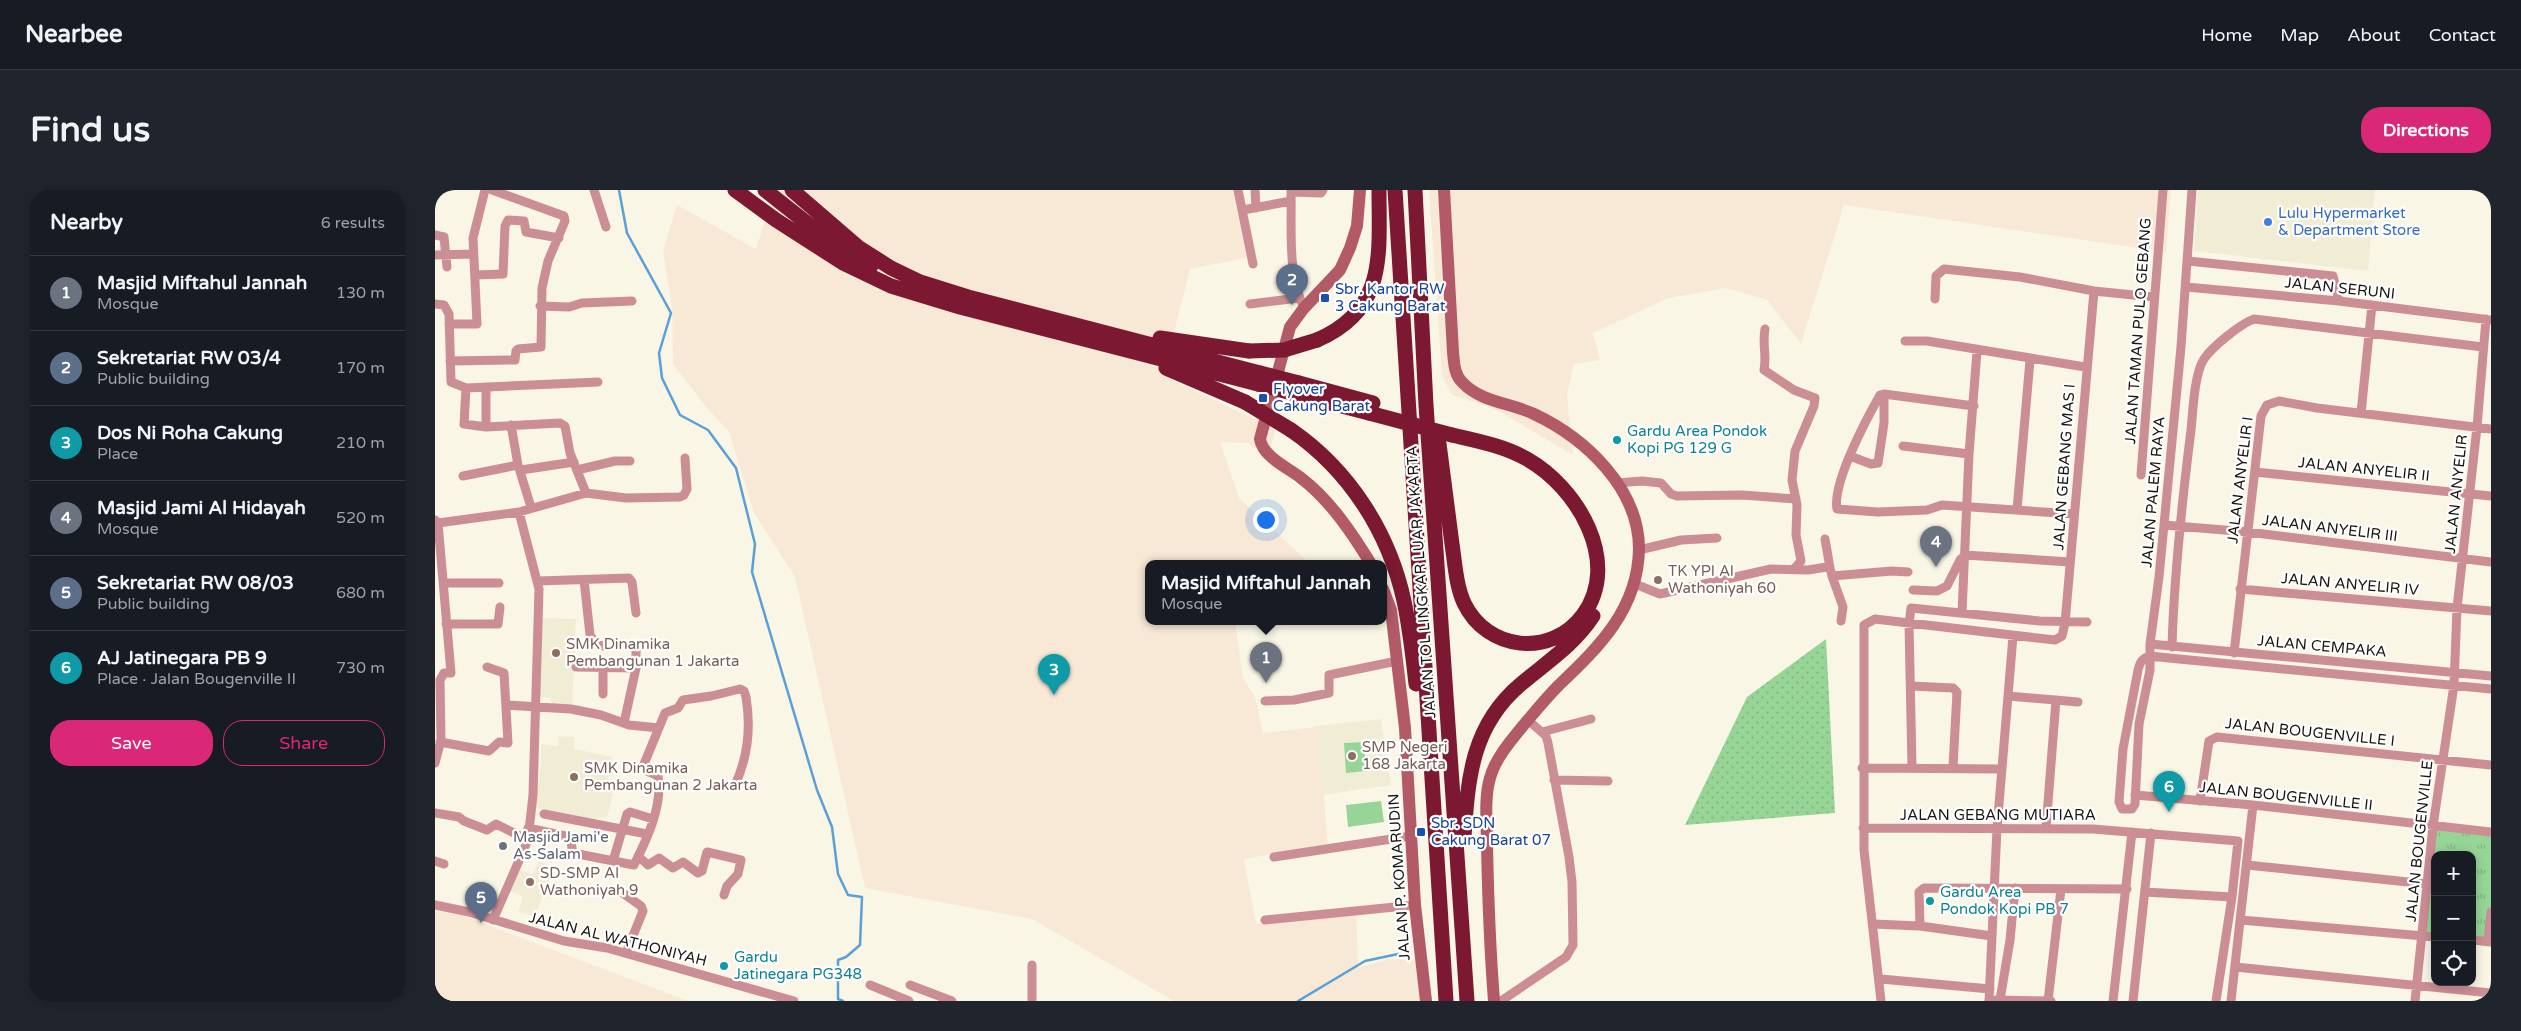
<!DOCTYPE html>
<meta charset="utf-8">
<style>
:root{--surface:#171b24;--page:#20242c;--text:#f1f3f6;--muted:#9ea1a6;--line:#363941;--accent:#db2777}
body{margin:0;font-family:"Varela Round",sans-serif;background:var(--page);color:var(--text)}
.controls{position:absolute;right:15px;bottom:15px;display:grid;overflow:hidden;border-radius:10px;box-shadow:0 2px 12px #0003}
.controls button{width:45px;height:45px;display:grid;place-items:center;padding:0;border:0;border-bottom:1px solid var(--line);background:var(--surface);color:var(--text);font:25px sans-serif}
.you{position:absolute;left:830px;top:329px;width:18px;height:18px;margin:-12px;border:4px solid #fff;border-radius:50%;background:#1a73e8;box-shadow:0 0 0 8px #1a73e833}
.badge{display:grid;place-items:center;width:32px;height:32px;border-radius:50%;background:var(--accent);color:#fff;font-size:16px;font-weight:700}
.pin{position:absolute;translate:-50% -41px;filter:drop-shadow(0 1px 2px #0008)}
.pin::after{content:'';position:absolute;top:26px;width:18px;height:15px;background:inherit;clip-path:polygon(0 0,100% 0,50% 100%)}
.popup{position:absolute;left:710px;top:370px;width:242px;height:65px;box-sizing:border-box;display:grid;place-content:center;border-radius:10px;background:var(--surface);filter:drop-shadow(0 1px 4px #0005);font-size:16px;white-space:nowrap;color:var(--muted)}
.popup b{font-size:19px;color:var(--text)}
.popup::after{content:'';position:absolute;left:50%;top:100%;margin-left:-10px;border:10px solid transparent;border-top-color:var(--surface)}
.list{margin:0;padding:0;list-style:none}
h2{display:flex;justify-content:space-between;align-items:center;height:65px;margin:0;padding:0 20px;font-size:21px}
h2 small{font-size:16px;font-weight:400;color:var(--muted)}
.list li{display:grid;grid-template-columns:32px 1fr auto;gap:15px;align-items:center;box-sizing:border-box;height:75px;padding:0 20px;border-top:1px solid var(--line)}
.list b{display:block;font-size:19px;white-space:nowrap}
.list p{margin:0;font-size:16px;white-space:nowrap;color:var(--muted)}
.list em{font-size:16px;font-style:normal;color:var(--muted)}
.actions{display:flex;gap:10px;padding:15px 20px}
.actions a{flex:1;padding:11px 0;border:1px solid var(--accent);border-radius:20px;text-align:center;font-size:18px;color:var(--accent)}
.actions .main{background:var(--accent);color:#fff}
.icon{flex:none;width:28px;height:28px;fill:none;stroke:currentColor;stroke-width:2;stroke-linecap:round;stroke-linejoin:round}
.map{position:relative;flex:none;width:2056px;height:811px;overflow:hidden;border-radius:20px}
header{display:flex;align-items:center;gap:30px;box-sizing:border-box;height:70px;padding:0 25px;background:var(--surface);border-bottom:1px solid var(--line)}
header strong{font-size:24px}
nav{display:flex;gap:28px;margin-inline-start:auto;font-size:18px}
.intro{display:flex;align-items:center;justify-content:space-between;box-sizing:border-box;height:120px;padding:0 30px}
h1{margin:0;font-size:35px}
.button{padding:12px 22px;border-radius:20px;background:var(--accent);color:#fff;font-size:18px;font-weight:700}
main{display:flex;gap:30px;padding:0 30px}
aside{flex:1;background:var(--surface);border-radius:20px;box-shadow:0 2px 12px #0003}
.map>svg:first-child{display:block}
</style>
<header>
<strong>Nearbee</strong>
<nav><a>Home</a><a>Map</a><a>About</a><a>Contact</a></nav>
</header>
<div class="intro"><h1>Find us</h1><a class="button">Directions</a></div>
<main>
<aside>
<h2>Nearby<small>6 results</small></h2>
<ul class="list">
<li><span class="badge" style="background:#6b7280">1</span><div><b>Masjid Miftahul Jannah</b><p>Mosque</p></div><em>130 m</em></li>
<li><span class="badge" style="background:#5c6f8a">2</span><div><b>Sekretariat RW 03/4</b><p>Public building</p></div><em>170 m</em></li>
<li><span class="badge" style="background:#0f9aa8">3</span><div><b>Dos Ni Roha Cakung</b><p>Place</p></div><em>210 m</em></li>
<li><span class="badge" style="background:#6b7280">4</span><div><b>Masjid Jami Al Hidayah</b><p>Mosque</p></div><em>520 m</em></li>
<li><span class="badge" style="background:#5c6f8a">5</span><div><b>Sekretariat RW 08/03</b><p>Public building</p></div><em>680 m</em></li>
<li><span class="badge" style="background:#0f9aa8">6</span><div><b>AJ Jatinegara PB 9</b><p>Place · Jalan Bougenville II</p></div><em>730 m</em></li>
</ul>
<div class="actions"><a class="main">Save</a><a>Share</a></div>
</aside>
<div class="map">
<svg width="2056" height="811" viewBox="0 0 2056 811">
<defs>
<pattern id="grass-dots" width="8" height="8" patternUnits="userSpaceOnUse" patternTransform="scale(1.25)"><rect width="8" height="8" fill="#97d596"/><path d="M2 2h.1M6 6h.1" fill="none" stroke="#81b680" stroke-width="1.8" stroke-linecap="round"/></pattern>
<pattern id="park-tufts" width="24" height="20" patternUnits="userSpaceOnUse" patternTransform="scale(1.25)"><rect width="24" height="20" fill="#97d596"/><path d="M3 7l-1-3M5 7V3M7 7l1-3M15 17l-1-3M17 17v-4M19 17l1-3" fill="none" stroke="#81b680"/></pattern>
</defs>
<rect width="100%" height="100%" fill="#f9f6e6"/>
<path fill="#f1edd5" d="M1763 0H1940L1933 81 1759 61Z
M104 428 141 429 137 518 117 516 116 508 102 507Z
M946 529 956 595 887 605 879 536Z
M124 546 139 547V559L177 567 171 600 178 603 172 627 152 630 135 624 110 621 100 617 106 574V554L123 556Z
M104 671 119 677 100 726 83 722 88 707 73 700 82 679 98 684Z"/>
<path fill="#f8e9d6" d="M340 0H808L820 66 755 79 741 134 733 188 840 239 834 267 813 253 785 252 804 308 875 374H714V432H800L808 488 820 507 828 543 882 537 893 654 809 669 821 734 921 719 923 778 953 769 994 771V811H739L597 729 430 698 360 387 319 323 294 242 271 217 238 174 237 118 228 60 242 15 321 59Z
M994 0H1736L1731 62 1409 15 1366 154 1332 110 1291 98 1234 108 1158 143 1165 170 1139 174 1132 205 1138 265 1060 219 1017 205 1007 185Z
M0 717 16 721 253 811H0Z"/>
<path fill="url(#grass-dots)" d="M1391 449 1400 623 1250 635 1312 507Z"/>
<path fill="url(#park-tufts)" d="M1998 636 2056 642V724L2053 751 2037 750V665H2000V747L1987 746Z"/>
<path fill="#97d596" d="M929 552 931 581 911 583 909 553Z
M946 611 949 632 913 637 911 615Z"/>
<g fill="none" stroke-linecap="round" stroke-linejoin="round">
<path stroke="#58a0d7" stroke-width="2.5" d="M184 0 192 43 236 123 224 163 227 188 245 225 273 240 301 278 320 354 317 382 382 600 397 637 403 684 413 705 427 707 425 755 411 767 403 770V809L408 811
M863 811 930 771 963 764"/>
<path stroke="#cc8e95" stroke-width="9" d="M159 0 171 37
M803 0 818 74
M820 0 821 18
M856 0C857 39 852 82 869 118
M1757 0 1746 157 1724 387 1715 454V480L1704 534 1700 614 1697 619H1687L1684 612 1688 559 1703 480C1705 472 1707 468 1715 466L1744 469 2056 499
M856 2 886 3 888 0
M808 20 856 11
M0 45 9 47 12 77
M0 65 37 64
M1753 71 1898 86 1904 111
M40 85 68 84 70 36 73 30 89 31 91 42 124 48
M1751 97 1904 111 2056 130
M1500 109 1501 86 1509 79 1585 87 1659 101 1718 107
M0 114 9 115 14 124 16 192 31 198 29 234 51 237 125 233 130 236 135 263 151 303
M815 114 864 108
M105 116 134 117 147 113 197 111
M14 134H42L38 48 50 0
M1330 139C1327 153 1332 166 1329 180L1359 200 1380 208 1379 216 1360 261 1357 290 1362 315 1361 345 1366 371 1359 379
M1470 151H1492L1650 177
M15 171 80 170 81 161 83 159 106 157 107 98 113 71 130 31 129 26 57 0
M31 198 163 192
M1449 204 1445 205C1432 228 1397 293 1402 319L1443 322 1492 320 1507 315 1638 324
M1449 204 1539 216
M1926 223 1937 115
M76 235 83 275 96 317
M51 237V197
M1468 256 1534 264
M1415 266 1436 274 1443 273 1449 233V204
M86 280 139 272
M142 280 180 271H195
M1820 282 2056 306
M1706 285 1728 0
M28 286 83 275
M1181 293 1207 291 1226 293 1236 304 1242 306 1307 305 1361 309
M1582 320 1595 170
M0 330 3 333 84 322 151 303 191 308 245 307 249 305 252 299 250 268
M1729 335 1813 342 2056 372
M1390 349 1395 378
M1204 360 1246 350 1282 348
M1397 386 1408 417 1406 431
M149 390 155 445 161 454 168 456
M103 391 194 388 197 392 201 423
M9 393H64
M1200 394 1225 404 1336 379 1373 380 1392 377 1395 378 1397 386 1457 381 1473 382
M1805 399 2056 421
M1478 400 1502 401 1512 396 1525 370 1530 365 1635 372
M1527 423 1534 264 1542 161
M11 434H63L65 417
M1715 454 2056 486
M1737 457C1739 384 1747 312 1756 240 1758 222 1759 184 1769 169 1777 157 1805 134 1819 129L2048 157
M1799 463 1826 226 1832 215 1844 211 1882 218 2056 239
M141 477 201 478
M168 478V504
M1476 496 1518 498 1522 502 1518 577
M1573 506 1643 512
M830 511 859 510 894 503V485L962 471
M71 515 136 519 166 525 194 535 224 538
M189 533 201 478V459
M1107 542 1156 529
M5 552 54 561 64 552 73 553 69 483 52 477
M0 573 6 550 5 490 9 483H16L3 333
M1477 577 1474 434 1476 418 1605 431 1652 432
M1427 578 1567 579
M1119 590 1173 591
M1700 605 1818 615 2056 642
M1765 611 1774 551 1782 547 2056 575
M0 623 24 627 29 631 52 640 61 634 93 650
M109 624 212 644
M93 638 135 647 138 663 199 675C212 649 228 616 223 586L207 579 230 523 243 518 248 510 276 506 305 499 309 501 311 507C316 537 313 567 300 595
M1428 638 1658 639 1803 651 1797 707 1710 702
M1611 638 1621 510
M203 666 213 675 224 668 238 678 248 672 263 683 267 681 272 662 306 670 303 684 292 696 289 705
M839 667 976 646
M0 671 9 674
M178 671 192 624 195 622 218 629
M1812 675 1992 694
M185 701 206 716 208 721 191 763
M0 715 34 722 129 751 172 758 359 811
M58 730 93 650 98 605 104 399 84 322
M830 730 980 715
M1806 730 2000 747
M1438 734 1485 736 1557 746
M1485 736 1484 702 1489 698 1692 699
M2037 750 2056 752
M2053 751 2056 722
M597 775V811
M1800 777 2056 803
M1446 789 1555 799
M435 795 474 811
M475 795 517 811
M1561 810 1616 811
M1565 810 1575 750 1580 698
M1066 811 1131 767 1138 755 1137 692 1134 667 1113 553 1111 546 1093 530
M1446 811 1429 660V435L1440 429 1602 448 1620 450 1627 446 1630 433 1659 101
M1554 811 1562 638 1578 446
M1613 811 1626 699
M1678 811 1697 642
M1698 811 1716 643
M1781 811 1797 707
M1796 811 1818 615
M1980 811 1998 636 2019 495 2022 418 2042 237 2051 129"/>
<path stroke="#b25a67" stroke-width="12" d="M925 0 922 36 915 58 905 80 869 118 855 137 825 249C828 267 852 277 866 288 895 310 917 343 936 374
M1009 0 1018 162C1019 172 1019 184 1027 192 1045 212 1076 213 1099 224 1150 248 1204 298 1204 359 1203 419 1164 457 1124 495 1110 509 1099 523 1087 537 1075 552 1060 569 1055 588 1049 608 1052 634 1052 655 1053 707 1055 759 1059 811
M948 399 956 420 970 538 980 715 991 811"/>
<path stroke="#7d1832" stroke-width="15" d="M300 0 341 30 408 73 456 96 525 117 823 194
M330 0 387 45 436 76
M357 0 423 57 456 78 485 92 533 107 825 183
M960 0 1011 811
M980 0 991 215 1032 811
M725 148 814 161
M882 150C952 120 944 65 944 0
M731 178 810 212
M864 193 938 213
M864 205 934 223
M856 240C914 280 954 342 969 411 975 439 978 467 981 494
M1003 246C1008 282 1012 318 1017 354 1020 374 1021 395 1029 413 1052 461 1116 468 1148 425 1187 372 1142 297 1092 269 1069 256 1043 251 1017 245
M1029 647C1033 587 1037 535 1086 494 1112 472 1139 455 1158 426"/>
<path stroke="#7d1832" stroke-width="15" d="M814 161 849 160 882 150
M825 183 864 193
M823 194 864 205
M810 212 856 240
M934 223 1017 245"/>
</g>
<circle fill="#3f7fe0" stroke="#fff" stroke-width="2" cx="1833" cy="32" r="5"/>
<g fill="#1a4fb4" stroke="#fff" stroke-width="2">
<rect x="885" y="103" width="10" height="10" rx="2.5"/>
<rect x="823" y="203" width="10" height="10" rx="2.5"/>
<rect x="981" y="637" width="10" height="10" rx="2.5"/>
</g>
<g fill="#0f9aa8" stroke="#fff" stroke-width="2">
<circle cx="1182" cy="250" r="5"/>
<circle cx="1495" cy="711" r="5"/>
<circle cx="289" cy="776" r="5"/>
</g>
<g fill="#8d6e63" stroke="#fff" stroke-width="2">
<circle cx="1223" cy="390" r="5"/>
<circle cx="121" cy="463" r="5"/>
<circle cx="917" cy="566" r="5"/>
<circle cx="139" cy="587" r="5"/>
<circle cx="95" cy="692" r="5"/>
</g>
<circle fill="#6b7280" stroke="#fff" stroke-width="2" cx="68" cy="656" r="5"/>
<g text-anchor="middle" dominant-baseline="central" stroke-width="4.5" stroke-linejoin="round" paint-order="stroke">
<g font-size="15" fill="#366cbe" stroke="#fff" text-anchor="start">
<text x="1843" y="23">Lulu Hypermarket<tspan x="1843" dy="17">&amp; Department Store</tspan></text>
</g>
<g font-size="15" fill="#171610" stroke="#fff">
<text transform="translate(1905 98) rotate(6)">JALAN SERUNI</text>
<text transform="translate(1703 141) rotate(-86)">JALAN TAMAN PULO GEBANG</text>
<text transform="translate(1629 277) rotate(-86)">JALAN GEBANG MAS I</text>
<text transform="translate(1929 279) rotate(6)">JALAN ANYELIR II</text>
<text transform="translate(1805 290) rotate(-83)">JALAN ANYELIR I</text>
<text transform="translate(1718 302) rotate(-85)">JALAN PALEM RAYA</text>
<text transform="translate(2021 304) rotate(-84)">JALAN ANYELIR</text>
<text transform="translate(1895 338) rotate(7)">JALAN ANYELIR III</text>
<text transform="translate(986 392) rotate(-94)">JALAN TOL LINGKAR LUAR JAKARTA</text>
<text transform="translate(1915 394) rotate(5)">JALAN ANYELIR IV</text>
<text transform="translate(1887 456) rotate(5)">JALAN CEMPAKA</text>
<text transform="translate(1875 542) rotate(6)">JALAN BOUGENVILLE I</text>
<text transform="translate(1851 606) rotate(6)">JALAN BOUGENVILLE II</text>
<text x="1563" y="625">JALAN GEBANG MUTIARA</text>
<text transform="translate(1984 651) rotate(-84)">JALAN BOUGENVILLE</text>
<text transform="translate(964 687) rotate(-94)">JALAN P. KOMARUDIN</text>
<text transform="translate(183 749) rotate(14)">JALAN AL WATHONIYAH</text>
</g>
<g font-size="15" fill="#164399" stroke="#fff" text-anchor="start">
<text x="900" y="99">Sbr. Kantor RW<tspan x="900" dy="17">3 Cakung Barat</tspan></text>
<text x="838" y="199">Flyover<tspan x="838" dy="17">Cakung Barat</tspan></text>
<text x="996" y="633">Sbr. SDN<tspan x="996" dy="17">Cakung Barat 07</tspan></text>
</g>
<g font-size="15" fill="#0d838f" stroke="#fff" text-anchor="start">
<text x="1192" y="241">Gardu Area Pondok<tspan x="1192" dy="17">Kopi PG 129 G</tspan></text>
<text x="1505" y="702">Gardu Area<tspan x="1505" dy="17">Pondok Kopi PB 7</tspan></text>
<text x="299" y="767">Gardu<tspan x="299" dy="17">Jatinegara PG348</tspan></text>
</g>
<g font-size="15" fill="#785e54" stroke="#fff" text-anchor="start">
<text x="1233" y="381">TK YPI Al<tspan x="1233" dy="17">Wathoniyah 60</tspan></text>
<text x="131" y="454">SMK Dinamika<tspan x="131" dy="17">Pembangunan 1 Jakarta</tspan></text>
<text x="927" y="557">SMP Negeri<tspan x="927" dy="17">168 Jakarta</tspan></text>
<text x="149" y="578">SMK Dinamika<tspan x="149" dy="17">Pembangunan 2 Jakarta</tspan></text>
<text x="105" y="683">SD-SMP Al<tspan x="105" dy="17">Wathoniyah 9</tspan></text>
</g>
<g font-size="15" fill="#5b616d" stroke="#fff" text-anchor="start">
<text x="78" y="647">Masjid Jami'e<tspan x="78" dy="17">As-Salam</tspan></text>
</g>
</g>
</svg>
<div class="controls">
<button>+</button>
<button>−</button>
<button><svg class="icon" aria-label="locate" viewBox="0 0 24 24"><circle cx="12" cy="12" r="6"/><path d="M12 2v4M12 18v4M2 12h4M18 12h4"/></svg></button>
</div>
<div class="you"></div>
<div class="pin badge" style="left:831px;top:493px;background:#6b7280">1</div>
<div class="popup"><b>Masjid Miftahul Jannah</b>Mosque</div>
<div class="pin badge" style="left:857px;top:115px;background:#5c6f8a">2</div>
<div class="pin badge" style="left:619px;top:505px;background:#0f9aa8">3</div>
<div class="pin badge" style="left:1501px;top:377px;background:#6b7280">4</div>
<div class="pin badge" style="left:46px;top:733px;background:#5c6f8a">5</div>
<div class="pin badge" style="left:1734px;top:622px;background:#0f9aa8">6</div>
</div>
</main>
